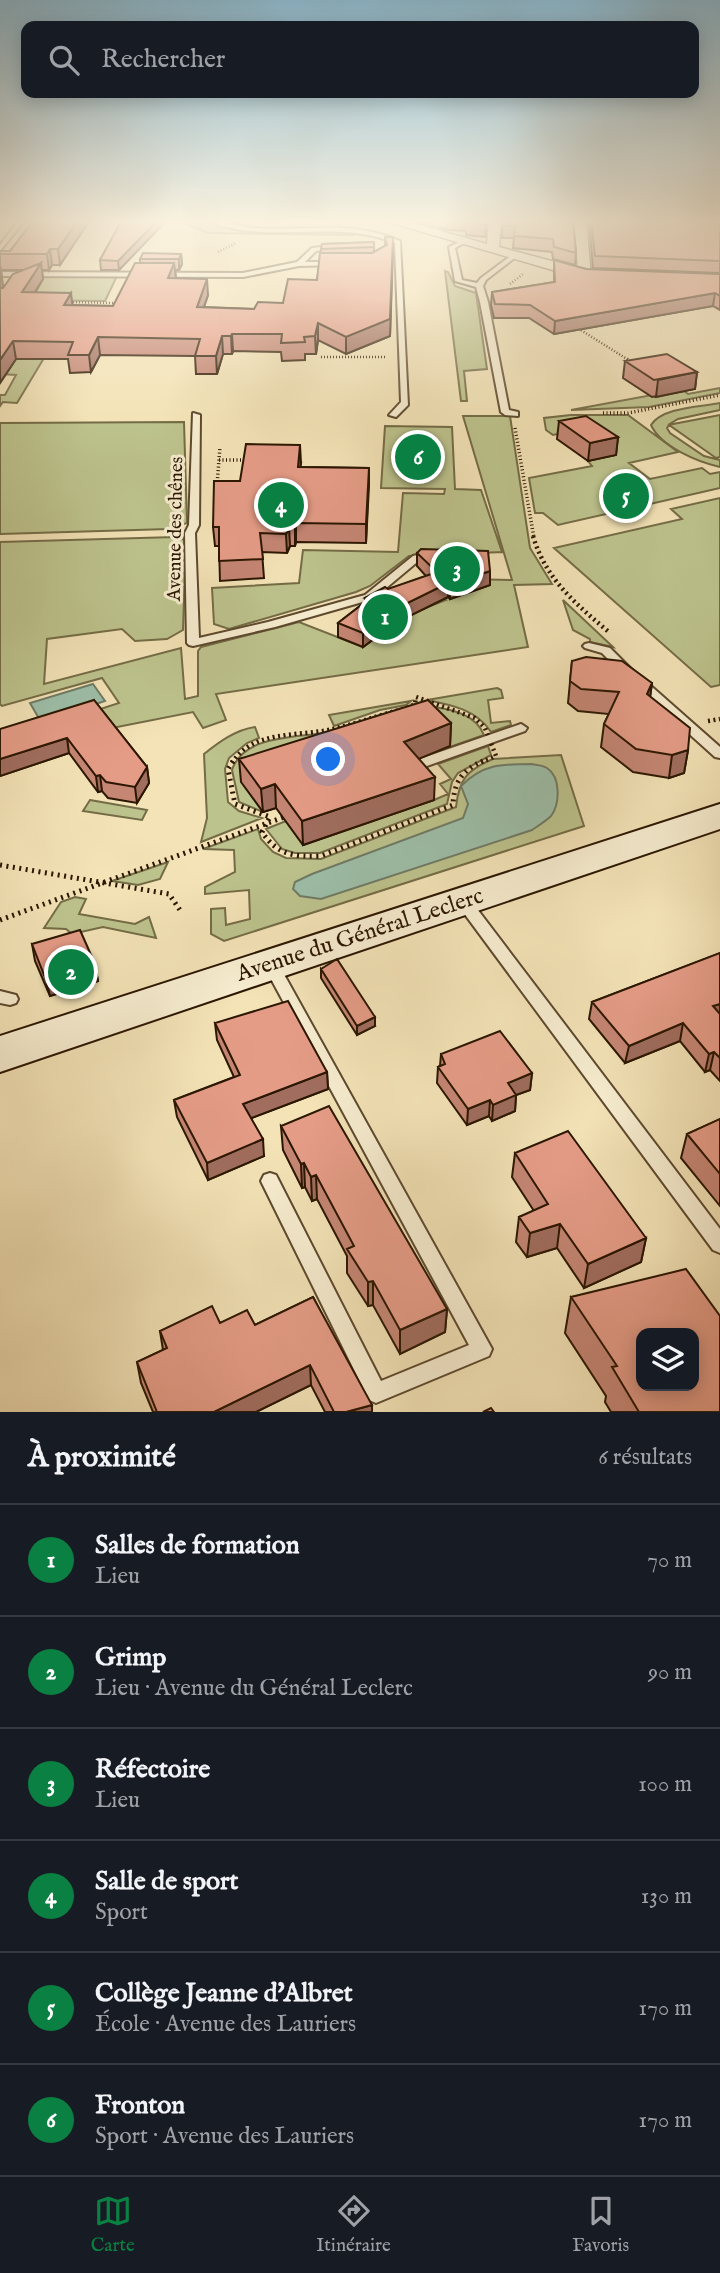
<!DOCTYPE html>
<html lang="fr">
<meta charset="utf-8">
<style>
:root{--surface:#171b24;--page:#242831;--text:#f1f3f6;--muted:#9ea1a6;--line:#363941;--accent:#0b8043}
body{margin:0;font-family:"IM FELL English",serif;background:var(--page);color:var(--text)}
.controls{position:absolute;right:21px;bottom:21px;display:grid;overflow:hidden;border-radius:14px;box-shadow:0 4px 18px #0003}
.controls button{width:63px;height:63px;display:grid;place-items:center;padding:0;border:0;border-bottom:2px solid var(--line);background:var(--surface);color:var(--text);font:35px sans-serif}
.you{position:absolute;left:329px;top:760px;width:24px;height:24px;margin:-18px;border:5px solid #fff;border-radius:50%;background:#1a73e8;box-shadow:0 0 0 10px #1a73e833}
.badge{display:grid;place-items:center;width:46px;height:46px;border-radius:50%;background:var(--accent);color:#fff;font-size:23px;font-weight:700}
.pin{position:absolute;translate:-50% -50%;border:4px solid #fff;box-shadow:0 2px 7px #0006}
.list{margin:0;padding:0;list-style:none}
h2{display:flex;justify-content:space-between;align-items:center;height:91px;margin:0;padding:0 28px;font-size:30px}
h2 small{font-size:23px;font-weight:400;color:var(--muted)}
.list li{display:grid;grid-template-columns:46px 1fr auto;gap:21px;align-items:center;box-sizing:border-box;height:112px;padding:0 28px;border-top:2px solid var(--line)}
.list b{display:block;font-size:26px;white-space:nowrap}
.list p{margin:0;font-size:23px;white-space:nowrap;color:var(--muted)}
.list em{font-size:23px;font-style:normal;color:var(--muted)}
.icon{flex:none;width:38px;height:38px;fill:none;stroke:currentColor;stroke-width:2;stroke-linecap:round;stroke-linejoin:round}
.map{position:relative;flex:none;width:720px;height:1412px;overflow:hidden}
.search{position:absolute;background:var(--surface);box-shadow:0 4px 18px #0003;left:21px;right:21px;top:21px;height:77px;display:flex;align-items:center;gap:18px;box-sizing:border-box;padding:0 24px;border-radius:14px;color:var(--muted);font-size:26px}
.sheet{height:763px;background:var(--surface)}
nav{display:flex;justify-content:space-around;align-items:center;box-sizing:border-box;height:98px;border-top:2px solid var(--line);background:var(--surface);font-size:19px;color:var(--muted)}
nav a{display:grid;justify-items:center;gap:4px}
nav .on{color:var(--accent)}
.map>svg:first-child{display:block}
</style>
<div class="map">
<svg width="720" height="1412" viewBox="0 0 720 1412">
<rect width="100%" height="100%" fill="#f3e3b7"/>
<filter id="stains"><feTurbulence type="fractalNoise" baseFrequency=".00286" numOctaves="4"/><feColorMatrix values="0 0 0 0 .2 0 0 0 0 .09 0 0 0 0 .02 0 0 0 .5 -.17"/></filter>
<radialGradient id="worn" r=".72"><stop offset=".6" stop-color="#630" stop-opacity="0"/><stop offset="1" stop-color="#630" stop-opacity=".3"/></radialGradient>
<path fill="#bdc38d" stroke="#746c46" stroke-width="2" d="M176 220H200L245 230 341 231 354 235 208 233Z
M445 271 448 272 455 286 476 293 487 369 464 371 467 401H461Z
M53 275 117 276 105 301 5 300 37 277Z
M50 348 17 403 3 402 0 406V395H5L16 375 0 374 11 355Z
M720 388V393L649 407 571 410 652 395 656 397 684 391 688 394Z
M720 403V410L678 419 668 425 720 415V457L716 458 669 425 667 428 670 433 704 456 720 460V467C698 462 661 447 651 425 662 407 701 407 720 403Z
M571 415H628L678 452 629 463 650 479 702 468 710 474 720 472V488L558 525 543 513H535L529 478 592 466 588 461 580 429 553 435 546 430 544 418Z
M463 416H510L530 548 552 584 514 585 528 647 216 694 226 720 203 728 193 712 107 729 27 733 119 703 102 678 2 706 0 704V542L175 537 186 540 183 630 167 639 135 641 122 629 47 639 44 684 181 648 185 699 198 696V651L201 647 299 622 363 647 395 623 407 618 405 616 446 600 441 596 469 579 512 580Z
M184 422 187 523 169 529 0 534V423Z
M385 426 452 427 455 489 481 490 502 552 409 556 370 586 356 592 229 629 214 624 212 588 299 583 303 550 398 552 403 493 444 494 445 489 381 488Z
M720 498V685L711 687 554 548 682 519 671 509Z
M563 600 613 647 590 642V639L573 630Z
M497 688 501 690 503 698 488 700 491 723 510 721 511 725 491 732C477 710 452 705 427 700Z
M411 701 406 705 380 710 334 726 329 715Z
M434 707C454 710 476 715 484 735L450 747 427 723Z
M255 727 259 738 247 743 229 758 225 769 228 802 239 811 262 818 201 842 207 818 204 754C219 742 235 730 255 727Z
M323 733 330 753 263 812 239 802 232 770C243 736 292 738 323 733Z
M488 746 491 755 458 773 452 782 447 804 320 853H295L282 849 266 829 286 821 303 844 434 800 448 794 440 784 451 779 438 764Z
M561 755 584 826 224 941 211 934V909L225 908 226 925 250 919 249 890 205 894V887L235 872 234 850 203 849 258 829 261 839 273 852 286 858 321 859 456 807C459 779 467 770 493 759Z
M90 800 147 810 142 820 83 811Z
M168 862 160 879 138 885 112 881Z
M75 897 86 899 79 914 135 924 149 917 156 938 103 927 72 934 66 929 44 928 61 902Z"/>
<path fill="#9dbfa9" stroke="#6f7b65" stroke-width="2" d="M93 684 105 701 41 722 30 703Z
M531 764C536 765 543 765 547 768 561 777 560 804 551 816 546 821 538 826 532 830L321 899 300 896 293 889 295 882 312 874 463 818 468 804 461 786C483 764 501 764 531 764Z"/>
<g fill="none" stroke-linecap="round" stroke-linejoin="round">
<defs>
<path id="lane" d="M19 220H25L0 251V245Z
M206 220C223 220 238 227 255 228 306 232 350 219 400 241L408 405 396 417 389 415 401 402 395 243C334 217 266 247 206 220Z
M461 241 466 242 455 248 462 280 477 283 481 278 512 255 517 256 486 280 483 286 488 302 509 410 518 412V416L505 415 501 412 480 302 476 287 455 281 449 247Z
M338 245 340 246V248L316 251 305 262H336L339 264 338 265 299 266 243 277 0 276V272L243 273 297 262 312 248Z
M193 413 200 415 199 525 195 533 199 638 268 622 365 595 413 556 417 555 422 558 373 599 275 627 193 646 189 645 187 643 185 533 189 525Z
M589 643 610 648 633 671 631 674H623L602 653 585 648 583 646 585 644Z
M639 678 643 679 720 747V758L715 757 635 685 633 682Z
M521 724 527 728 525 731 424 767 419 768 413 764 414 761Z
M463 896 468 897 720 1229V1253L713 1250 458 905 456 901 458 897Z
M271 958 276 960 492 1349 489 1356 376 1403 369 1400 261 1181 264 1175 270 1173 276 1175 381 1381 469 1345 263 964 266 960Z
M0 991 16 995 18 999 16 1003 10 1005 0 1003Z"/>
<path id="street" d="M382 220H402L487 244 489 220H501L499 247 578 268 574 220H586L591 275 590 278H580Z"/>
<path id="secondary" d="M720 804V829L0 1072V1036Z"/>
</defs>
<use href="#lane" stroke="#5d492e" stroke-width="4"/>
<use href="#street" stroke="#5d492e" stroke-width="3"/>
<use href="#secondary" stroke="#2b1600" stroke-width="4"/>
<path stroke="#2b1600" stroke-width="2.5" stroke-dasharray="1 2" stroke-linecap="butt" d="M218 252 236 243
M510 284 523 274
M67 302 113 303
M576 327 630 361
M321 357H387"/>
<path stroke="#2b1600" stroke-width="3.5" stroke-dasharray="1 2.5" stroke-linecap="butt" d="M627 359 634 363
M603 413H628L720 395
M515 428 534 538
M219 460H250
M217 485 220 447"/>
<path stroke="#2b1600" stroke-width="4.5" stroke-dasharray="2 3.5" stroke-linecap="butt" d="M533 536C546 580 576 604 610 633
M708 721 720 719
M232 763C253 729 300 737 333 729 358 723 382 714 407 708L415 704 416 697 475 718 485 728 496 756 479 763"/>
<path stroke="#2b1600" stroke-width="5" stroke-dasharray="2 4.5" stroke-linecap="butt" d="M233 761 228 769 235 804 270 817 262 832C277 855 295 857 321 856L453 805C454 782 462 770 483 761
M0 865 169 894 182 913
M0 920 287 816"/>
<use href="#lane" fill="#f7edd0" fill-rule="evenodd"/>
<use href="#street" fill="#f7edd0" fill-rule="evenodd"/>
<use href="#secondary" fill="#f7edd0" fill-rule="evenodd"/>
</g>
<path fill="#c58674" stroke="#2b1600" stroke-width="2" fill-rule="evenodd" d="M34 220H90L60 265H52L49 270H42L43 279 35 293 72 305 113 306 140 263V259L181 254 182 264 179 270H175L176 278 208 295 204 307 254 309 283 303 317 280 322 244 374 242V252L385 246V237H393L390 336 346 354 318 340 316 354H305V360L282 361 281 352 233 351 232 354H223L217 374H196L195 356 100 355 91 372 70 373 68 359H16L0 383V251H10ZM1 270H23L3 288Z
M122 220H167L119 270H101L100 260Z
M413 220H487L485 237 466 235V231L448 230Z
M503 220H573L576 253 575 265 553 259 552 252 513 248 514 238H502Z
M589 220H720V273L593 268Z
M554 260 586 269 720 274V310L713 306 554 334 529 318H494L491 305 492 292 554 282Z
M625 361 697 372 695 389 652 397 623 378Z
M559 421 618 437 616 455 588 461 557 439Z
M301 463 300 467 369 468 366 543 296 542 295 546H290L287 553 262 552 264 578 220 581 219 546H215L213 527 240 481Z
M417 553 490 571V585L450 599 448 597 395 623 363 647 338 637V623L365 602V598L426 576 417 566Z
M572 661 652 683 650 697 688 750 684 773 669 778 633 772 601 747 604 724 609 714 578 711 568 703Z
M94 700 147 767 149 783 137 803 108 798 102 791 98 792 69 753 0 776Z
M451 723 450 746 419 758 434 800 303 845 276 808 263 812 241 782 239 759Z
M32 944 95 964 98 981 50 996 35 961Z
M720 953V1081L710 1070 705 1072 680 1041 625 1063 589 1019 592 1002Z
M321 969 375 1026 357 1035 321 978Z
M215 1023 327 1072 328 1089 251 1118 264 1156 208 1180 177 1117 174 1100 234 1077 217 1040Z
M441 1054 532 1073 530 1090 516 1095 515 1111 492 1121 489 1116 467 1125 437 1083 438 1067 440 1066Z
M720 1119V1206L681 1158 687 1134Z
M281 1126 447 1309 445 1332 400 1354 373 1305 368 1306 347 1273V1256L317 1199 312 1201 305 1187 302 1188 283 1150Z
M515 1153 646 1238 641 1262 584 1288 557 1248 527 1257 516 1242 519 1217 534 1211 512 1177Z
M313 1297 372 1412H325L311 1385 256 1412H153L141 1383 137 1362 163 1350 160 1331 220 1323 255 1325Z
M571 1297 720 1412H611L605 1402 606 1396 565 1333Z"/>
<path fill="#a06d5e" stroke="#2b1600" stroke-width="2" d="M78 220H90L60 265 58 249Z
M158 220H167L119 270 118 261Z
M50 249 52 265 49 270 47 254Z
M393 252 390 336 346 354V337Z
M181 254 182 264 179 270V259Z
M41 263 43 279 24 309 22 292Z
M174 263 176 279 168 278Z
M1 270 3 287 0 292V272Z
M207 279 208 295 198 324 197 307Z
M71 293 73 310 64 305Z
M715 293 713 306 554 334 555 321Z
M318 323V340L316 354 315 336Z
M232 334 233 351 232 354 231 336Z
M222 336 223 354 217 374 216 356Z
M98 337 100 355 91 372 89 355Z
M13 341 16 359 0 383V360Z
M697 372 695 389 656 397 658 380Z
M618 437 616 455 588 461 590 443Z
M300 445 301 463 298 485V467Z
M369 468V486L366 543V524Z
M296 523V542L295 546V527Z
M289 527 290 546 287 553 286 534Z
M490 571V585L450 599V585Z
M448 583V597L395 623 363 647V633L395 609Z
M652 683 649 705 647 694Z
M451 723 450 746 404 765V742Z
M67 738 69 753 0 776V759Z
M688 750 684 773 669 778 672 755Z
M147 767 149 783 137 803 135 787Z
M100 775 102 791 98 792 96 776Z
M435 777 434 800 303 845 302 821Z
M275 784 276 808 263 812 261 789Z
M95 964 98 981 50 996 46 980Z
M720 1004V1019L713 1006Z
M375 1017V1026L357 1035V1026Z
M683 1023 680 1041 625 1063 629 1046Z
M714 1052 710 1070 705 1072 709 1054Z
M327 1072 328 1089 244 1121 243 1104Z
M532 1073 530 1090 516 1095 515 1111 492 1121 493 1105 508 1083Z
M490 1100 489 1116 467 1125 468 1109Z
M263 1139 264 1156 208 1180 207 1163Z
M304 1163 305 1187 302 1188 301 1164Z
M316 1175 317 1199 312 1201 311 1177Z
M560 1224 557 1248 527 1257 530 1233Z
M646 1238 641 1262 584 1288 588 1264Z
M373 1281V1305L368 1306V1282Z
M447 1309 445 1332 400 1354V1330Z
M310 1365 311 1385 256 1412H214Z
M372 1405V1412H346Z"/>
<path fill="#e59c87" stroke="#2b1600" stroke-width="2" fill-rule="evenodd" d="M34 220H78L58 249H50L47 254H0V251H10Z
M122 220H158L118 261 100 260Z
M467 220H486V225L466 223Z
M503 220H573L576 253 554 247 553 239 514 236 515 226H503Z
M591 220H720V226H719L720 229V261L595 256Z
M385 237H393L390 319 346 337 318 323 315 336 304 337 305 342 281 343 282 334H232L231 336H222L216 356H195L200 339 98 337 89 355H68L73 342 13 341 0 360V288H3L13 274 41 263 22 292 71 293 64 305 113 306 135 263H174L168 278 207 279 197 307 254 309 258 302 283 303 288 279 317 280 320 253H372L387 245Z
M374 242V247L321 249 322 244Z
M143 253 181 254 179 259H140Z
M554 260 586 269 720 274V296L715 293 555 321 530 305 495 304 492 292 555 282Z
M667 354 697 372 654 380 625 361Z
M586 416 618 437 590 443 559 421Z
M246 444 300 445 298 467 369 468 366 524 296 523 295 527H289L286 534 260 533 263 559 219 561V527H213L214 481H240Z
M421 549 488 551 490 571 450 585 448 583 395 609 363 633 338 623 369 599 365 598 385 587 388 589 437 572 417 553Z
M586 657 622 661 652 683 647 694 690 728 688 750 672 755 636 749 604 724 619 692 581 689 570 681 572 661Z
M94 700 147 767 135 787 106 782 100 775 96 776 67 738 0 759V729Z
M428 700 451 723 404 742 435 777 302 821 275 784 261 789 239 759Z
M80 930 95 964 46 980 32 944Z
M720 953V1004L713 1006 720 1014V1058L714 1052 709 1054 683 1023 629 1046 592 1002Z
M337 959 375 1017 357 1026 321 969Z
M288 1001 327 1072 243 1104 263 1139 207 1163 174 1100 240 1075 215 1023Z
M500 1031 532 1073 508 1083 516 1095 493 1105 490 1100 468 1109 438 1067 445 1064 441 1054Z
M329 1106 447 1309 400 1330 373 1281 368 1282 347 1249 354 1246 316 1175 311 1177 304 1163 301 1164 281 1126Z
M720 1119V1174L687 1134Z
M568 1131 646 1238 588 1264 560 1224 530 1233 519 1217 548 1204 515 1153Z
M686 1269 720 1316V1412H639L612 1367 617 1366 571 1297ZM641 1333H694V1386H641Z
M313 1297 372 1405 346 1412H334L310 1365 214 1412H157L137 1362 167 1348 160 1331 212 1306 220 1323 247 1310 255 1325Z
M491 1408 494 1412H483Z"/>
<linearGradient id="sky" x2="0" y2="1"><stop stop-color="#8ab8cf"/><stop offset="0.53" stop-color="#faf2df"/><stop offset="1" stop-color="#faf2df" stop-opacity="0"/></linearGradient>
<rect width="720" height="418" fill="url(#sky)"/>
<g text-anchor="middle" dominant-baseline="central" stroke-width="6" stroke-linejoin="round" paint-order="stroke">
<g font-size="19" fill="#2b1600" stroke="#f7edd0">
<text transform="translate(176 529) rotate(-89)">Avenue des chênes</text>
</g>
<g font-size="23" fill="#2b1600" stroke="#f7edd0">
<text transform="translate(360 935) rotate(-18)">Avenue du Général Leclerc</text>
</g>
</g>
<rect width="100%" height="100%" filter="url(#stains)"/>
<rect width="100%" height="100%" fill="url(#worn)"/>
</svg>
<div class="controls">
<button><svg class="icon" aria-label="layers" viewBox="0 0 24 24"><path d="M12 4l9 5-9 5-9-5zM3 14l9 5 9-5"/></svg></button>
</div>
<div class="you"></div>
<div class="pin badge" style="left:385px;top:617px">1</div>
<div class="pin badge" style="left:71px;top:972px">2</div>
<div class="pin badge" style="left:457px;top:569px">3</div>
<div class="pin badge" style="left:281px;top:505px">4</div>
<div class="pin badge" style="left:626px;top:496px">5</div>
<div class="pin badge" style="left:418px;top:457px">6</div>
<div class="search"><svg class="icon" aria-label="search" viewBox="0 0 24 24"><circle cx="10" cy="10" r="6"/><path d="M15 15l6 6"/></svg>Rechercher</div>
</div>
<section class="sheet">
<h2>À proximité<small>6 résultats</small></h2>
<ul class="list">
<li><span class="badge">1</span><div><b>Salles de formation</b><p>Lieu</p></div><em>70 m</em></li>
<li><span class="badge">2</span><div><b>Grimp</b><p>Lieu · Avenue du Général Leclerc</p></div><em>90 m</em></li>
<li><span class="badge">3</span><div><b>Réfectoire</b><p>Lieu</p></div><em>100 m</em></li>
<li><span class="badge">4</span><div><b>Salle de sport</b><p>Sport</p></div><em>130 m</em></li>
<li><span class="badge">5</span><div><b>Collège Jeanne d'Albret</b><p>École · Avenue des Lauriers</p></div><em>170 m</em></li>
<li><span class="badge">6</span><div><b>Fronton</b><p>Sport · Avenue des Lauriers</p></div><em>170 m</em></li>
</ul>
</section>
<nav>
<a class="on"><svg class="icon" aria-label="map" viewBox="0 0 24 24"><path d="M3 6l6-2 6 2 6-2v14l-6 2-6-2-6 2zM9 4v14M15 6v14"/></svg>Carte</a>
<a><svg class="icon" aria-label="directions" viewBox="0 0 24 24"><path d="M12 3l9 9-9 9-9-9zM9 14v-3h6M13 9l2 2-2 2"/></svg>Itinéraire</a>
<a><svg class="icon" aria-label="saved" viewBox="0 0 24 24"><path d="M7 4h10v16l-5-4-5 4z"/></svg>Favoris</a>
</nav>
